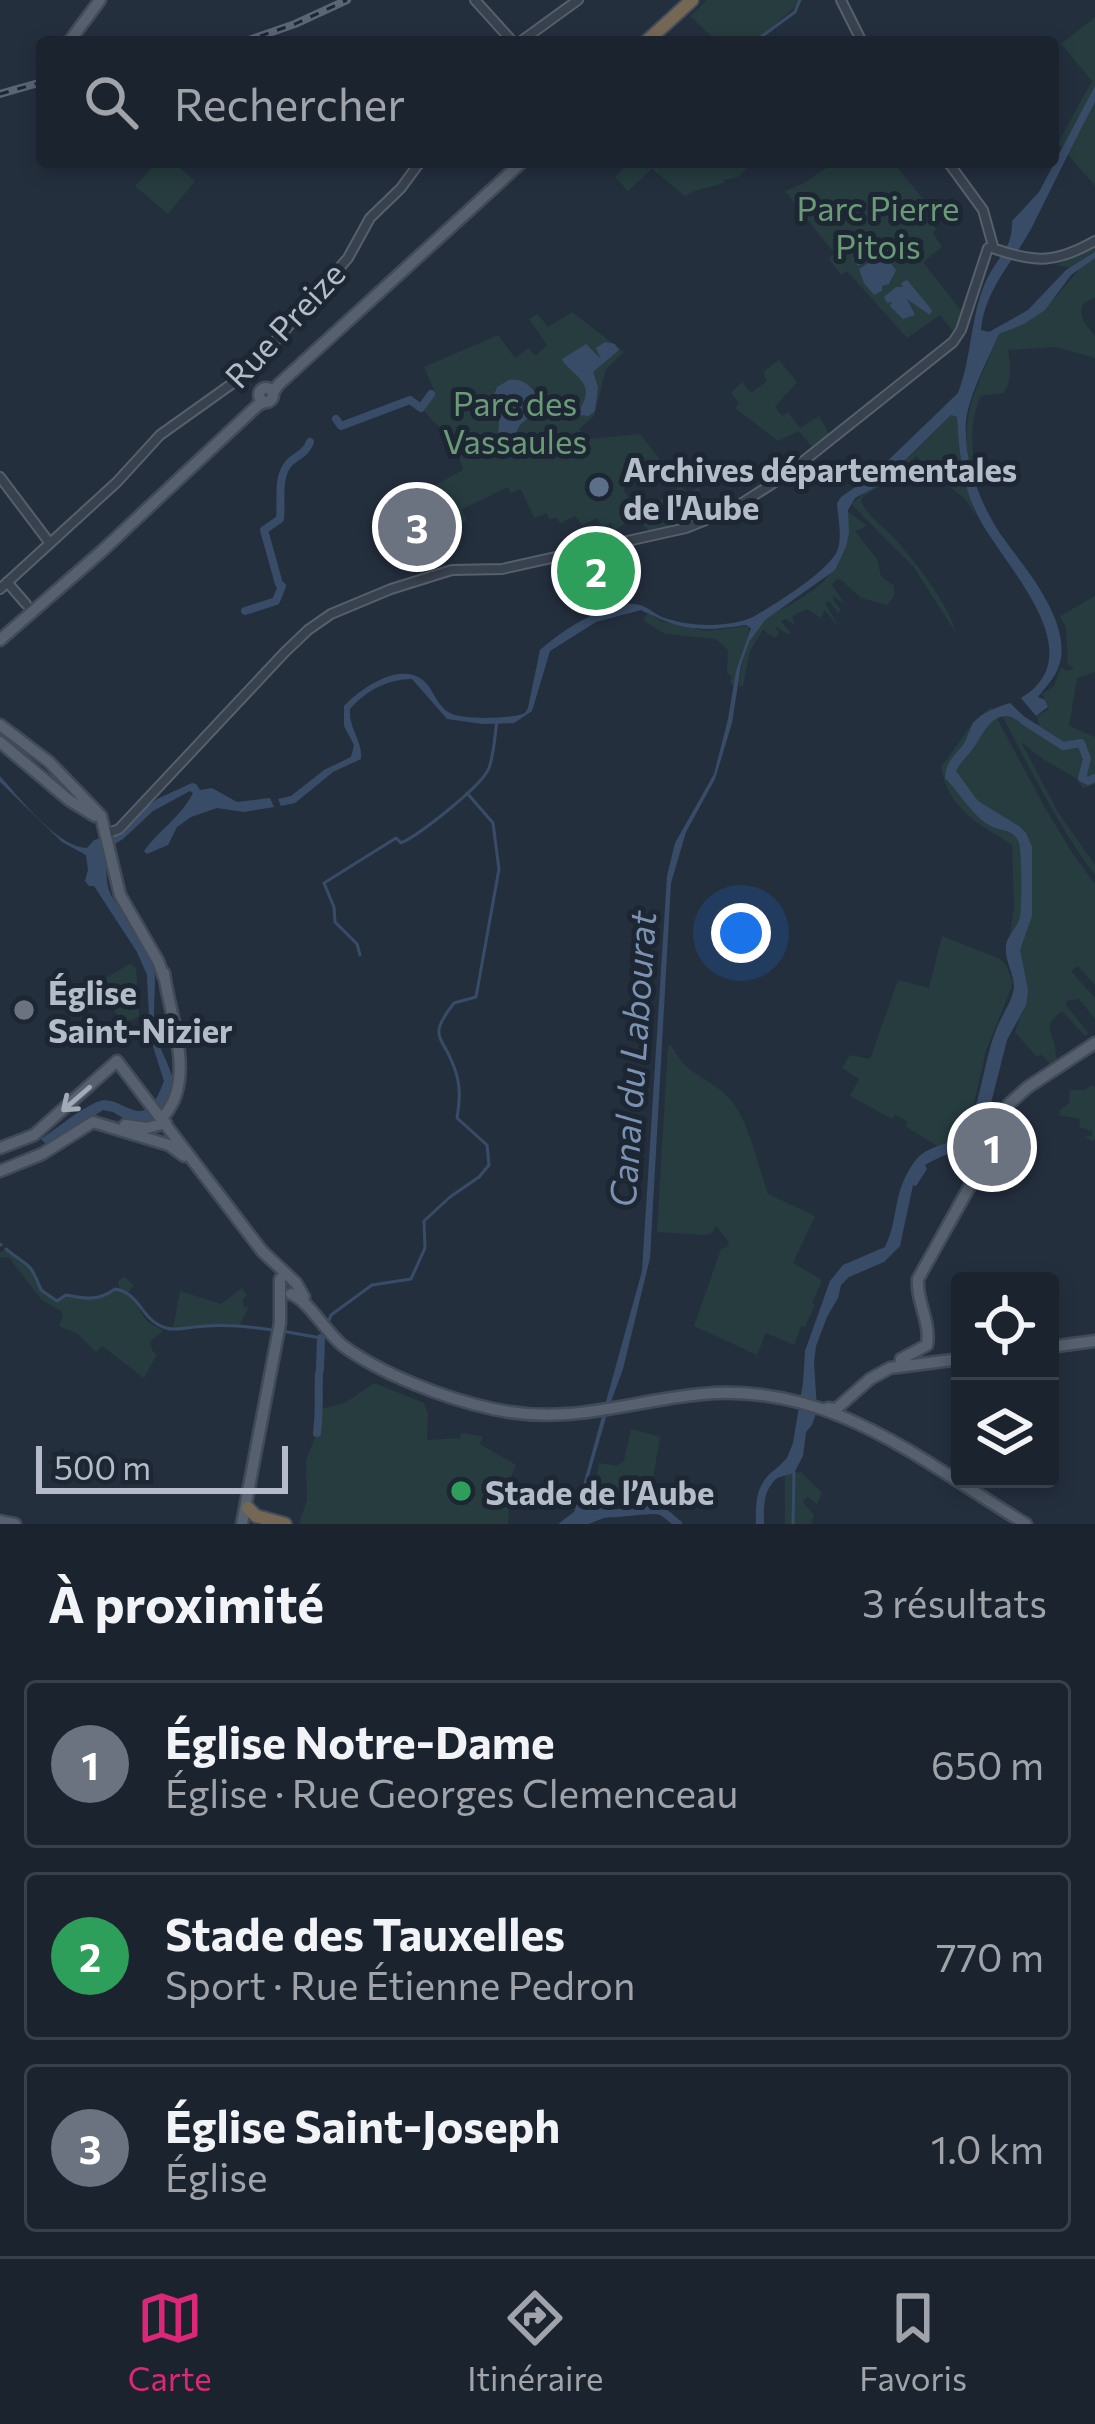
<!DOCTYPE html>
<html lang="fr">
<meta charset="utf-8">
<style>
:root{--surface:#1b232e;--page:#282f3a;--text:#f1f3f6;--muted:#a0a4aa;--line:#39404a;--accent:#db2777}
body{margin:0;font-family:Commissioner,sans-serif;background:var(--page);color:var(--text)}
.controls{position:absolute;right:36px;bottom:36px;display:grid;overflow:hidden;border-radius:12px;box-shadow:0 6px 18px #0003}
.controls button{width:108px;height:108px;display:grid;place-items:center;padding:0;border:0;border-bottom:3px solid var(--line);background:var(--surface);color:var(--text);font:60px sans-serif}
.scale{position:absolute;left:36px;bottom:30px;width:252px;box-sizing:border-box;padding-left:12px;border:6px solid #b4bcc9;border-top:0;font-size:33px;line-height:42px;white-space:nowrap;color:#b4bcc9;-webkit-text-stroke:9px #1d2633;paint-order:stroke}
.you{position:absolute;left:741px;top:933px;width:42px;height:42px;margin:-30px;border:9px solid #fff;border-radius:50%;background:#1a73e8;box-shadow:0 0 0 18px #1a73e833}
.badge{display:grid;place-items:center;width:78px;height:78px;border-radius:50%;background:var(--accent);color:#fff;font-size:39px;font-weight:700}
.pin{position:absolute;translate:-50% -50%;border:6px solid #fff;box-shadow:0 3px 12px #0006}
.list{margin:0;padding:0;list-style:none}
h2{display:flex;justify-content:space-between;align-items:center;height:156px;margin:0;padding:0 48px;font-size:51px}
h2 small{font-size:39px;font-weight:400;color:var(--muted)}
.list li{display:grid;grid-template-columns:78px 1fr auto;gap:36px;align-items:center;box-sizing:border-box;height:168px;margin:0 24px 24px;padding:0 24px;border:3px solid var(--line);border-radius:12px}
.list b{display:block;font-size:45px;white-space:nowrap}
.list p{margin:0;font-size:39px;white-space:nowrap;color:var(--muted)}
.list em{font-size:39px;font-style:normal;color:var(--muted)}
.icon{flex:none;width:66px;height:66px;fill:none;stroke:currentColor;stroke-width:2;stroke-linecap:round;stroke-linejoin:round}
.map{position:relative;flex:none;width:1095px;height:1524px;overflow:hidden}
.search{position:absolute;background:var(--surface);box-shadow:0 6px 18px #0003;left:36px;right:36px;top:36px;height:132px;display:flex;align-items:center;gap:30px;box-sizing:border-box;padding:0 42px;border-radius:12px;color:var(--muted);font-size:45px}
.sheet{height:732px;background:var(--surface)}
nav{display:flex;justify-content:space-around;align-items:center;box-sizing:border-box;height:168px;border-top:3px solid var(--line);background:var(--surface);font-size:33px;color:var(--muted)}
nav a{display:grid;justify-items:center;gap:6px}
nav .on{color:var(--accent)}
.map>svg:first-child{display:block}
</style>
<div class="map">
<svg width="1095" height="1524" viewBox="0 0 1095 1524">
<rect width="100%" height="100%" fill="#242f3e"/>
<path fill="#263c3f" d="M707 0H803L755 42H717L690 16Z
M1095 17V186L1058 143 1092 81 1061 44Z
M157 162H173L195 181 168 214 135 186Z
M630 162H753L738 177 724 180V183L694 191 685 196 652 169 628 191 615 177Z
M835 162H893L936 215 929 220 936 229 933 233 942 247 923 262 963 313 954 333 940 315 907 338 847 271 841 275 829 259 834 253 785 191 804 183Z
M1095 246V298L1083 303C1078 317 1086 325 1095 336V358L1056 347 1008 350C1010 366 1013 378 1004 393L981 396C967 427 972 451 978 483 950 429 979 384 999 334 1043 317 1049 304 1079 270L1056 265Z
M572 312 624 352 606 369 594 416 579 429 588 439 640 434 662 462 623 489 640 514 681 486 688 494 698 487 700 490 698 493 713 516 652 535 636 516 615 530 611 523 603 528 597 518 582 525 575 516 560 523 557 518 549 519 547 513 534 518 521 489 511 493 508 487 462 509 467 520 447 530 435 506 443 500 435 485 463 470 453 435 443 431 421 408 434 390 424 367 498 335 515 358 529 348 535 356 547 345 529 319 538 314 548 327Z
M779 360 797 382 775 407 782 416 788 412 800 428 819 416 829 434 812 447 799 431 778 441 735 408 739 403 731 393 742 382 751 393 767 381 763 372Z
M951 415 957 417 961 465 976 517C974 514 968 502 965 499 947 482 932 481 917 456L892 479 864 496 861 501C868 516 881 525 893 537 914 560 949 604 956 633L913 566 851 504 904 461Z
M848 511 867 526 855 531 877 559 881 576 894 586V596L887 605 861 598 840 579 836 580 832 585 845 604 833 596V600L841 610 838 613 829 601 825 603 840 629 825 610 821 618 807 609 792 616 795 625 786 619 781 621 791 633 787 634 775 626 779 634 775 638 763 630 750 651 743 686H739C741 664 746 641 761 624 770 614 782 609 793 603 833 580 850 556 848 511Z
M617 550 625 581 575 593 568 562Z
M1095 596V672L1077 678 1069 726 1095 737V784L1083 788 1076 778 1044 760 1021 742 1058 812 1095 865V875C1058 826 1031 770 1002 716L1022 721 1031 728 1039 724 1037 716 1049 709 1042 694 1054 686 1061 667 1066 671 1074 669 1068 664 1066 628 1060 616Z
M648 613 661 621 706 631 749 626C749 644 736 666 734 686L730 682 732 677 727 673 728 650 716 639 665 634 643 620Z
M991 707 1044 806 1073 854 1095 884V985L1078 966 1071 971 1095 998V1019L1079 999 1067 1001 1066 1005 1089 1034 1085 1036 1062 1011C1045 1026 1048 1024 1054 1043 1056 1048 1055 1054 1057 1059L1050 1064 1042 1055 1036 1056 1015 1032 1026 994 1010 934 1014 906 1012 845C979 824 948 809 941 767L973 723Z
M942 936 1000 959 1006 965 1013 983 986 1051 970 1120 959 1138 939 1147 905 1126 907 1121 895 1115 892 1119 850 1096 859 1079 842 1068 850 1055 870 1059 898 980 929 988Z
M130 964 136 968 139 1016 123 1024 97 983Z
M671 1045C688 1077 704 1074 727 1096 748 1116 758 1166 768 1194L815 1216 793 1263 822 1280 812 1303 815 1305 805 1327 801 1326 794 1345 766 1333 757 1355 694 1326 721 1249 727 1247 729 1242 716 1226 711 1234 704 1235 657 1232 668 1046Z
M1092 1085 1095 1088V1139L1092 1141 1085 1136H1092L1093 1131 1079 1127 1080 1119 1059 1115 1060 1110 1069 1103 1070 1090H1084Z
M6 1249C14 1254 25 1260 32 1267 43 1281 37 1289 55 1300 71 1292 86 1303 102 1297 108 1295 113 1290 119 1288L118 1281 124 1277 134 1285 127 1294C145 1309 137 1321 164 1330L150 1342 153 1352 157 1354 144 1378 102 1346 96 1352 78 1334 59 1326 63 1316 61 1311 42 1300 9 1258 0 1257V1253Z
M242 1288 247 1295 243 1299 244 1308 249 1306 239 1326 197 1325 173 1329 180 1291 221 1304Z
M374 1383 424 1403 428 1414 427 1440 460 1438 461 1433 483 1436 480 1444 516 1465 508 1484 510 1486 508 1524H299L307 1500 306 1460 316 1435 321 1433 320 1409 345 1403Z
M631 1429 660 1437 650 1496 628 1506 592 1499 599 1463 617 1466 624 1461Z
M801 1472 822 1493 817 1504 807 1497 803 1502 814 1515 811 1524H785V1474Z"/>
<path fill="#394c67" d="M1095 86V102C1074 141 1055 181 1035 221 1017 259 985 286 981 330L989 332 1028 310 1066 270 1095 252V258L1071 275 1045 310 1024 324 999 334C988 360 969 394 966 421 963 459 980 504 1001 535 1025 568 1067 616 1061 658 1058 675 1048 684 1038 697L1045 700 1048 707 1036 716 1021 698C1095 654 1004 566 979 518 962 487 959 451 957 417L951 415 904 461 874 488 855 498 848 510 849 533 846 547 835 570 765 620 749 642 741 665 732 723 715 779 686 832 671 883 650 1258 623 1369 609 1407 589 1476 588 1502 607 1509 606 1517 589 1524H558L574 1512 582 1489 642 1271 667 876 675 843 714 774 728 719 736 671 751 628 746 625C699 632 683 631 641 610L596 622 550 651 532 711 514 723 483 724 447 719 412 679C387 679 366 691 350 709 348 728 363 741 361 759L333 772 295 803 281 806 278 799 291 796 324 770 351 757 354 745 344 726V706C362 687 404 658 427 684 435 694 438 707 450 713 463 720 512 719 525 713L528 708 540 650C563 630 598 607 629 604 645 603 650 611 662 617 675 622 694 625 708 625 721 625 741 623 753 617 774 605 831 570 838 549 842 534 838 518 837 503L841 497 874 474 958 393C972 357 970 317 986 281 997 257 1013 249 1012 221L1039 192Z
M885 243 893 250 887 259 896 270 889 284 882 286V291L874 295 864 283 859 269 876 258H868L858 266 852 259 869 244 875 249Z
M907 280 932 310 930 315 907 299 915 315 903 319 890 306 892 302 887 303 884 297 896 287H903L901 283Z
M605 342 615 344 619 350 593 372 598 387 595 411 589 416 580 415 578 412C595 386 582 382 564 363L562 359 586 344 601 359 596 348Z
M509 380C526 377 535 392 543 404L519 426 513 441 507 445 498 436 500 412 494 395 497 387Z
M1010 703 1032 724 1025 726C998 702 987 727 974 747 968 756 961 761 956 771L978 801 1019 826 1026 833 1032 847V916L1020 950 1028 990 1026 1005 1007 1040 991 1103 985 1112C984 1149 951 1149 925 1165L927 1169 916 1186 913 1185 900 1246 884 1262 849 1277 841 1285 838 1298 827 1317 816 1346 814 1362 817 1410 812 1425 806 1432 803 1456 794 1473 773 1479 774 1471 787 1458 793 1443 803 1383 805 1351 830 1281 843 1265 885 1247C900 1216 891 1194 915 1161 932 1139 958 1151 971 1119 984 1087 985 1052 1000 1021 1005 1010 1013 999 1014 987 1014 972 1002 957 1007 941 1010 934 1017 927 1020 917 1022 907 1022 853 1019 843 1014 828 1000 832 989 825 972 815 959 792 945 778 946 759 956 756 965 742 966 740 972 724 973 723 982 712 998 707 1010 703Z
M0 776C19 797 57 847 87 848L94 840 102 838 103 840 119 833 136 815 157 799 192 783 196 784 200 790 212 788 237 802 270 798 274 807 244 812 217 808 191 817 177 827 168 845 147 854 144 851C159 830 181 817 193 793L190 791 153 811 123 839 105 850C108 866 104 881 111 895 124 919 149 941 154 969 157 988 151 1017 156 1035 166 1071 195 1093 148 1123L128 1121 113 1112 103 1110 48 1146 41 1139C59 1127 78 1110 97 1102 124 1091 142 1141 164 1081L150 1037 147 975 137 952 94 886H89L85 881 88 870 86 855 62 842 0 782Z"/>
<g fill="none" stroke-linecap="round" stroke-linejoin="round">
<path stroke="#394c67" stroke-width="3" d="M754 42 795 12 800 0
M360 955 357 944 335 922 334 907 324 883 396 838 401 843C419 835 482 786 489 768 494 754 495 735 497 720
M0 1244 1 1245
M6 1249C29 1268 29 1260 41 1290L57 1301 66 1295C85 1299 99 1301 115 1289 141 1293 140 1320 166 1328 177 1331 184 1328 194 1327 219 1324 248 1326 273 1330
M327 1325 331 1315 372 1285 411 1279 425 1248 424 1221 450 1197 479 1177 489 1165 487 1145 457 1118C460 1099 461 1085 454 1067 442 1034 427 1038 454 1003L476 997 499 869 493 823 467 793
M282 1331 321 1338 323 1334
M793 1524 794 1472"/>
<path stroke="#394c67" stroke-width="8" d="M336 419 341 426 410 400 421 408 431 394
M245 611 276 601 282 586 279 584 264 530 280 519C282 501 276 476 290 462 299 454 305 454 310 442
M1024 721 1063 746 1081 743 1087 759 1082 778 1088 781 1095 778
M320 1369 321 1338
M317 1433C320 1413 318 1393 319 1373
M598 1513C616 1516 652 1507 661 1511 665 1512 674 1521 678 1524
M760 1524C759 1501 760 1482 783 1469"/>
<defs>
<path id="minor" d="M475 0 513 42
M841 0 862 42
M520 42 578 0
M948 162 983 210 993 246
M995 249C1037 263 1056 263 1095 241
M0 477 49 542
M7 582 26 604
M0 589 117 482 160 435 233 383 265 353 348 258 370 218 401 188 420 162
M106 834 119 829 285 652 308 630 331 614 391 589 452 570 502 569 686 528 731 510 786 475 953 342 961 330 988 248"/>
<path id="major" d="M69 42 100 0
M259 395a7 7 0 1 1 14 0a7 7 0 1 1-14 0Z
M273 393 278 385 522 162
M0 640 102 551 258 405 265 402
M0 725 49 762 101 816 120 895 158 961 165 980
M0 742 69 800 95 816
M117 1061 262 1251 296 1283 304 1297
M161 1119C198 1082 170 1019 164 973
M125 1125 147 1128 166 1123
M0 1148 34 1135 117 1061
M0 1171 42 1154 93 1122 169 1145 184 1156
M291 1294C309 1301 325 1331 342 1345 380 1374 447 1399 493 1409 570 1426 628 1401 702 1394 832 1382 922 1462 1026 1524
M1050 1347 1095 1341
M900 1366 901 1359 927 1345C931 1321 916 1302 918 1279L975 1177 977 1147 985 1135 1009 1104 1028 1087 1095 1043
M828 1408 836 1409 870 1379 890 1368 960 1359
M0 1521 15 1524
M242 1524 280 1323V1279"/>
<path id="highway" d="M646 42 692 0
M248 1508 256 1516 285 1524"/>
</defs>
<use href="#minor" stroke="#565f6c" stroke-width="12"/>
<use href="#major" stroke="#414a57" stroke-width="15"/>
<use href="#highway" stroke="#434c59" stroke-width="16"/>
<use href="#minor" stroke="#38414e" stroke-width="8"/>
<use href="#major" stroke="#56606e" stroke-width="10"/>
<use href="#highway" stroke="#746855" stroke-width="12"/>
<defs>
<path id="rail" d="M243 42 295 24 347 0
M0 94 42 82"/>
</defs>
<use href="#rail" stroke="#5a6575" stroke-width="8"/>
<use href="#rail" stroke="#1d2633" stroke-width="3" stroke-dasharray="9" stroke-linecap="butt"/>
</g>
<defs><path id="oneway-shaft" d="M-6 0H5M1.5-3L5.5 0L1.5 3" fill="none" stroke-width="1.6" stroke-linecap="round" stroke-linejoin="round" transform="scale(3)"/></defs>
<use stroke="#a1aab7" href="#oneway-shaft" transform="translate(76 1099) rotate(139)"/>
<circle fill="#5c6f8a" stroke="#1d2633" stroke-width="4.5" cx="599" cy="487" r="12"/>
<circle fill="#6b7280" stroke="#1d2633" stroke-width="4.5" cx="24" cy="1010" r="12"/>
<circle fill="#2e9e5b" stroke="#1d2633" stroke-width="4.5" cx="461" cy="1491" r="12"/>
<g text-anchor="middle" dominant-baseline="central" stroke-width="10" stroke-linejoin="round" paint-order="stroke">
<g font-size="33" fill="#6b9a76" stroke="#1d2633">
<text x="878" y="207">Parc Pierre<tspan x="878" dy="38">Pitois</tspan></text>
<text x="515" y="402">Parc des<tspan x="515" dy="38">Vassaules</tspan></text>
</g>
<g font-size="33" fill="#b4bcc9" stroke="#1d2633">
<text transform="translate(284 324) rotate(-47)">Rue Preize</text>
</g>
<g font-size="33" font-weight="bold" fill="#b4bcc9" stroke="#1d2633" text-anchor="start">
<text x="623" y="468">Archives départementales<tspan x="623" dy="38">de l'Aube</tspan></text>
<text x="48" y="991">Église<tspan x="48" dy="38">Saint-Nizier</tspan></text>
<text x="485" y="1491">Stade de l’Aube</text>
</g>
<g font-size="36" font-style="italic" fill="#7c92b1" stroke="#1d2633">
<text transform="translate(631 1059) rotate(-86)">Canal du Labourat</text>
</g>
</g>
</svg>
<div class="controls">
<button><svg class="icon" aria-label="locate" viewBox="0 0 24 24"><circle cx="12" cy="12" r="6"/><path d="M12 2v4M12 18v4M2 12h4M18 12h4"/></svg></button>
<button><svg class="icon" aria-label="layers" viewBox="0 0 24 24"><path d="M12 4l9 5-9 5-9-5zM3 14l9 5 9-5"/></svg></button>
</div>
<div class="scale">500 m</div>
<div class="you"></div>
<div class="pin badge" style="left:992px;top:1147px;background:#6b7280">1</div>
<div class="pin badge" style="left:596px;top:571px;background:#2e9e5b">2</div>
<div class="pin badge" style="left:417px;top:527px;background:#6b7280">3</div>
<div class="search"><svg class="icon" aria-label="search" viewBox="0 0 24 24"><circle cx="10" cy="10" r="6"/><path d="M15 15l6 6"/></svg>Rechercher</div>
</div>
<section class="sheet">
<h2>À proximité<small>3 résultats</small></h2>
<ul class="list">
<li><span class="badge" style="background:#6b7280">1</span><div><b>Église Notre-Dame</b><p>Église · Rue Georges Clemenceau</p></div><em>650 m</em></li>
<li><span class="badge" style="background:#2e9e5b">2</span><div><b>Stade des Tauxelles</b><p>Sport · Rue Étienne Pedron</p></div><em>770 m</em></li>
<li><span class="badge" style="background:#6b7280">3</span><div><b>Église Saint-Joseph</b><p>Église</p></div><em>1.0 km</em></li>
</ul>
</section>
<nav>
<a class="on"><svg class="icon" aria-label="map" viewBox="0 0 24 24"><path d="M3 6l6-2 6 2 6-2v14l-6 2-6-2-6 2zM9 4v14M15 6v14"/></svg>Carte</a>
<a><svg class="icon" aria-label="directions" viewBox="0 0 24 24"><path d="M12 3l9 9-9 9-9-9zM9 14v-3h6M13 9l2 2-2 2"/></svg>Itinéraire</a>
<a><svg class="icon" aria-label="saved" viewBox="0 0 24 24"><path d="M7 4h10v16l-5-4-5 4z"/></svg>Favoris</a>
</nav>
